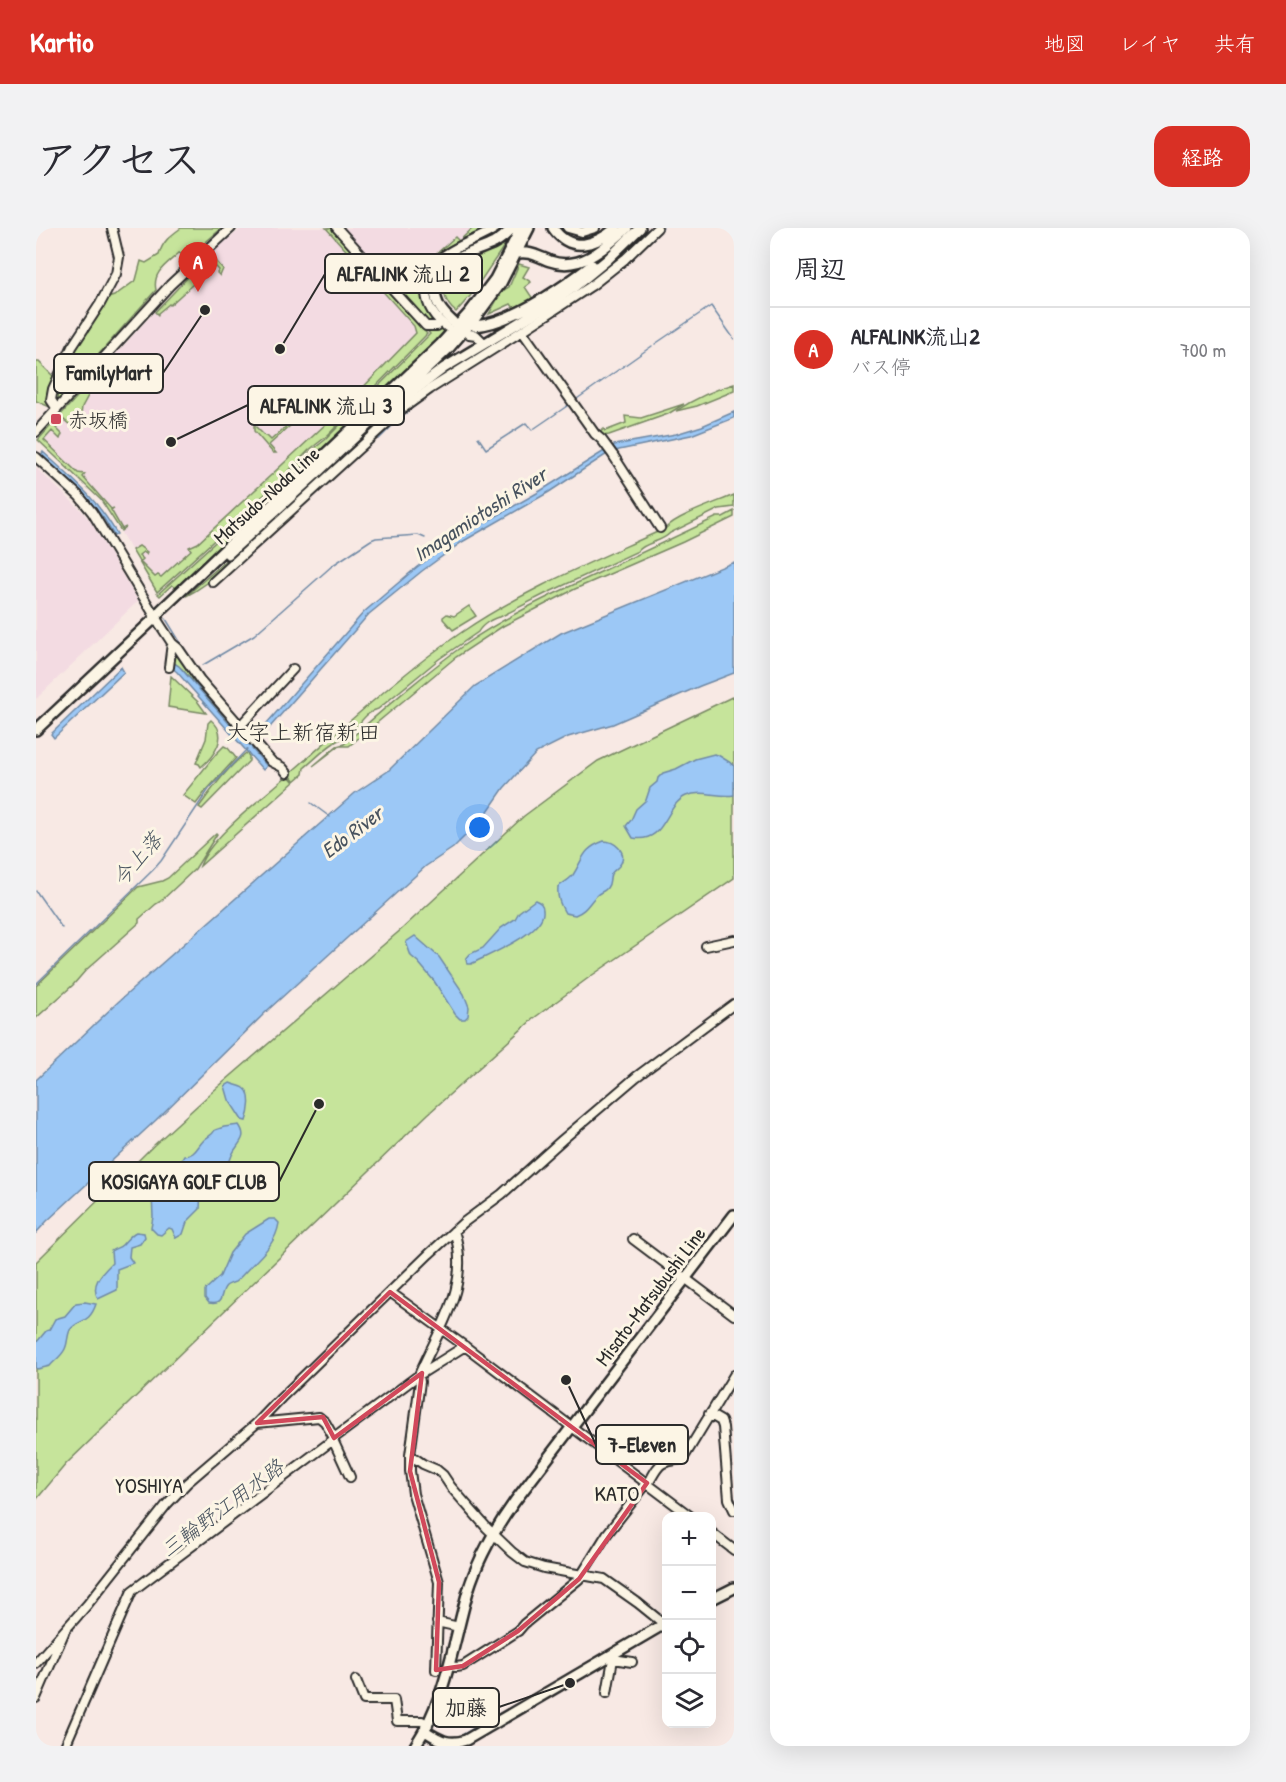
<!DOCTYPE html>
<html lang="ja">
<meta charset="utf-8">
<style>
:root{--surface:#fff;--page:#f2f2f3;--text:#2b2b33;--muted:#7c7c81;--line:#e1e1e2;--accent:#d93025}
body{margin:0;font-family:"Patrick Hand","Klee One",sans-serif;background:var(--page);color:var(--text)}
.controls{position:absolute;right:18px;bottom:18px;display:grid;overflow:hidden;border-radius:12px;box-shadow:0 6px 24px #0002}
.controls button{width:54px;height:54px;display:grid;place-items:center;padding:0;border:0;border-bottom:2px solid var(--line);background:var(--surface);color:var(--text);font:30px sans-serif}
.you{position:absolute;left:444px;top:600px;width:21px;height:21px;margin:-15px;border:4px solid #fff;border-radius:50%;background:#1a73e8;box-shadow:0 0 0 9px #1a73e833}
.badge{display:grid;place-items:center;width:39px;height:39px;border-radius:50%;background:var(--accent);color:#fff;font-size:20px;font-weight:700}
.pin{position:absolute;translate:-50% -50px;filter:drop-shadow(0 2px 3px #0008)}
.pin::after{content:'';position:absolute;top:32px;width:21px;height:18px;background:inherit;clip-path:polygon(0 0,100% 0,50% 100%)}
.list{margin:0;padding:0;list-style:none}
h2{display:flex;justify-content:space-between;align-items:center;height:78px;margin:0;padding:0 24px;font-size:26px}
h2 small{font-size:20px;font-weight:400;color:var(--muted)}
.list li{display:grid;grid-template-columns:39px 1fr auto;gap:18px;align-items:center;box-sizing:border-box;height:84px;padding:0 24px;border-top:2px solid var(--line)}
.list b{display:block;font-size:22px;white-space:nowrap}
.list p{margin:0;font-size:20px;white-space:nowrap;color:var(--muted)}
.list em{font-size:20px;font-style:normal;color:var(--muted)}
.icon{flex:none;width:33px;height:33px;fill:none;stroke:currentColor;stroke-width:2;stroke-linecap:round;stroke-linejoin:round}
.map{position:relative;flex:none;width:698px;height:1518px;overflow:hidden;border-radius:18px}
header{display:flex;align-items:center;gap:36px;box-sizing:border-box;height:84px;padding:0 30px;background:var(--accent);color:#fff}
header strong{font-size:28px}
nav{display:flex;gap:33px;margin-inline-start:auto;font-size:21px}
.intro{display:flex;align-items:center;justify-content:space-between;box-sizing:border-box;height:144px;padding:0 36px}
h1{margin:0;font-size:42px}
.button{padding:15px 27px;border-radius:18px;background:var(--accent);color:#fff;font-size:21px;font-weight:700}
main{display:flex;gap:36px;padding:0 36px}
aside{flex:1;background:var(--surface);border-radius:18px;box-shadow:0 6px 24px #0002}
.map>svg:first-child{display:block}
</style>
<header>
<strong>Kartio</strong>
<nav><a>地図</a><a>レイヤ</a><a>共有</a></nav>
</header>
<div class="intro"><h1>アクセス</h1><a class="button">経路</a></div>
<main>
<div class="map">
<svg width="698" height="1518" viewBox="0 0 698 1518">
<rect width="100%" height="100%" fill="#f8e9e4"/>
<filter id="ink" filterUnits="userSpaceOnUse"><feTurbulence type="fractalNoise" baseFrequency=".0167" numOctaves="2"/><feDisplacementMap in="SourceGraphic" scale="12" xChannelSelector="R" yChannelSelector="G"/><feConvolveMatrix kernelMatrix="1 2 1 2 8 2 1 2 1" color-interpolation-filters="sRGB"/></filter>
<g filter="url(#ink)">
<path fill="#f3dbe2" d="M206 0H296L391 106 291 208 273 222 239 257 121 364 65 272 2 212 151 48 174 26Z
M304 0H451L409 21 398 31 390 43 364 66Z
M0 240 44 281 54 293 102 373 0 471Z"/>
<path fill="#c6e49b" stroke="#788863" stroke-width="1.5" d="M145 0H186L152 29 143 25C131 36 116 44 120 62L22 172 18 170 19 164 40 117 72 70 78 68 100 52 105 33 110 35 123 27C126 14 134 8 145 0Z
M290 0H296L391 106 291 208 273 222 239 257 121 364 96 322 103 318 111 324 110 326 107 324 103 327 107 331 104 334 119 349 122 347 125 349 155 322 153 319 162 315 306 181 380 105 378 98Z
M304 0H306L364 64 390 40 388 37 419 9 423 13 437 0H451C437 7 422 12 409 21 384 38 380 69 397 94L396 97 392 96Z
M468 16V18L435 67 420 84C409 76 402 56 413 45 416 41 421 39 425 37L423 32 447 23 448 25Z
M174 26 187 41 184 48 181 45 183 42 178 37 134 77 133 76 122 85V87L119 84Z
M483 36 493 39 487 49 495 54 489 59 497 71 478 80 475 76 453 86 466 63 473 59Z
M389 100 395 102 409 101 406 107 375 138 140 360 136 357 124 368 122 366 240 259 275 223 289 212 394 106Z
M0 134H3L18 149C14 160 9 168 14 179L0 173Z
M67 140 71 142 60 153 46 179 45 187 34 197 28 192 20 200 26 206 24 211 16 203 8 212 42 245 49 246 47 249 75 281 78 280 75 282 86 301 90 299 85 303 65 272 2 212Z
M698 156V163L661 178 640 183C658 171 677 162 698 156Z
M278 168C286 176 294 176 304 173L292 185 284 177 280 180 277 177 233 217 240 225H237L218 203V197L229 208H231L235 212 278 173 275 170Z
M648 176 632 186 573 207 566 208 563 205 568 201 569 203 590 195 589 188 605 190Z
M296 239 298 241 174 353 159 363 150 368Z
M698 267V279L683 281 634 305C625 315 611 313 602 323L509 366 464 389C456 390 446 397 442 404L403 431 342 481C328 484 322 501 310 508 306 511 301 512 298 515 287 522 278 532 268 540L267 546 259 553 253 546C309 498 364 446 426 404 489 361 561 332 630 300 640 288 682 274 698 267Z
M698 283V289L647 314 539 361 467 398 420 429 313 518H303L277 538 301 518 308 516C347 482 386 447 428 417 457 397 489 380 520 365L681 289H687Z
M433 378 440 388 417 402 407 391V389L411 386 418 388Z
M137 426H142L214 514 213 516H212L146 441 135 433Z
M135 448 162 474 170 485 132 479Z
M698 468V650L555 748 498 790 392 886 30 1236 0 1272V1034L117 918 175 865 367 700 488 588 562 533Z
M175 492C194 507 178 528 165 539L163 536 160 535 170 511 172 495Z
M188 518 192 520 200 530 169 564 160 576 147 567 180 526Z
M210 525 213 528V533L166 581 163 579C177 560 191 540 210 525Z
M252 547 258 554 164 638C174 609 228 569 252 547Z
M180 605 181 606 159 641 125 673 120 676 103 691V695L50 742 37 757 0 790V758L102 659 126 653 132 650Z"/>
<path fill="#9cc8f6" stroke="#6f89a5" stroke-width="1.5" d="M698 184V190L655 207 583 222 571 226 513 264 426 314 386 343 333 386 227 507 224 503 328 384 381 339 423 309 501 265 578 217 640 206 666 198Z
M7 224C37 251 60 270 81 306L78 308 68 291 51 270 5 227Z
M698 334V445L664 458 577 496 532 509 500 525 468 560 448 589 417 620 390 638 233 781 120 892 11 993 0 1005V852L82 774 319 565 352 543 439 458 525 405Z
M135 433 143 438 211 516H213L216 518V521L231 538 227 542 141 444 134 438Z
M85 439 88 444 18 510 15 506Z
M678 526 682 527 698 537V567C682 570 667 561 650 568 628 578 630 616 597 610L590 598 595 592 600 581 610 572 614 560 621 554 622 550 627 545 640 541 659 531Z
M568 613C578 613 591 623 585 635 583 640 577 642 575 646 573 651 575 655 571 660 568 664 563 664 560 668 552 676 550 683 539 687L529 685C524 676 521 670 522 659 527 655 533 652 537 647 548 630 546 621 568 613Z
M499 672C504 674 507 676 507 682 510 704 452 727 435 736H431L430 731 434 726 447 720 465 700 479 691 483 684Z
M379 708 403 729 428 766 433 779 432 788 429 791H424L419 786 398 753 382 734 375 728 370 714Z
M194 855C198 857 205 858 208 860 217 866 213 885 210 893L206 892 193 872 189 858Z
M203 897C213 911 201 915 196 927 194 932 193 936 190 941 185 948 180 950 175 959 162 963 165 970 164 981L151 994 147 1006 140 1010 136 1001 133 1000 125 1007 121 1006 115 1000 117 989 116 966 118 961 122 957 139 949 143 942V936L148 928C160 927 160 920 168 912 172 908 176 908 179 902L188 899Z
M233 991H239L243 995C240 1015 226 1027 212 1041 208 1045 204 1050 199 1054 198 1054 191 1057 190 1058 183 1065 189 1078 173 1075L169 1070V1062L184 1048 194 1025 209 1006Z
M100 1004 108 1005 109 1009 104 1016 94 1019 93 1029 97 1035 81 1041V1062L62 1071C54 1056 66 1045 76 1035L75 1023C79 1020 83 1020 86 1017 91 1012 94 1007 100 1004Z
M49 1074 60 1076C53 1097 42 1091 34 1102 31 1108 32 1115 29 1121 25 1129 19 1132 14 1138L2 1141 0 1140V1115L10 1103 13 1102 19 1091 29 1088 40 1075Z"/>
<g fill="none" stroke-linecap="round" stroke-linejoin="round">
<path stroke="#6f89a5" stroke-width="1.5" d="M595 30 627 0
M490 105 567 54 584 39
M619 116 675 78 698 111
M429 143 486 108
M538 173 616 118
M442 209 450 221 490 195 496 202 534 176
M341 210 343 211 365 189 399 162
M130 391 157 435
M167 437 218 407 297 337 335 312 340 310 382 307 389 310
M165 446 205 492
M210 498 240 533
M275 575 294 589
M0 663 26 700
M0 756 117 642 125 633 173 561 211 521
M386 1151 428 1124
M304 1210 380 1155
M586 1416 621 1395
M426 1507 540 1442"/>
<defs>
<path id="minor" d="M301 0 390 98H401L405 94
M532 0 546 4 559 0
M411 99C399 90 391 80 390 65 388 22 434 18 460 0
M486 103 559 206 566 212 577 227 624 300
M433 106 440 107 446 113
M21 181 15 172 17 161 36 119 64 76 80 46 83 29 76 0
M0 204 134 57 195 0
M0 229 43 268 56 284 123 395 136 415 142 420 164 452 236 534 246 539 251 545
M177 354 366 181 394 161 486 103 555 58 589 31 621 0
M133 439 136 415
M204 498 257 441
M670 718 698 712
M597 1011 698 1087
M354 1064 430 1119 654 1288
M673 1186 685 1193 687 1199 693 1271 698 1282
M221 1195 283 1189 289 1194 298 1210 383 1147 429 1118
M297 1212 314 1249
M374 1227 387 1236 401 1242 407 1247 415 1259 451 1300 476 1324 489 1334 508 1340 568 1351 602 1375 628 1396
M612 1256C624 1235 622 1234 647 1231L698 1147
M676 1305 698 1322
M401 1394 423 1399
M577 1431 596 1434
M0 1435 51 1377 131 1276 151 1255 221 1195 245 1170 393 1026 427 995 466 966 526 912 600 849 698 776
M414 1438 420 1439 427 1438 482 1403 488 1396 543 1351 571 1306 611 1255
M400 1442 403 1354 377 1266 374 1243V1227L384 1154 383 1147C403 1100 436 1057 418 1003
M320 1452 328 1472H358L361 1493H386L392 1497
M571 1465 577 1431 575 1427
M0 1470 28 1405
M29 1518 96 1363 297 1212 298 1209"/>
<path id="major" d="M517 0C535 26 560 17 580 0
M478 26C492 22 501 28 514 33 545 44 570 19 591 0
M417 94C407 85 399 76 399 62 399 31 436 26 458 15 465 11 471 6 476 0
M439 98C475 95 527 59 556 37
M366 172 408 140 514 76 538 59 571 32 604 0
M192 326 281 245 412 121 440 89 465 55 493 0
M0 502 120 389 125 382 405 116 434 84 459 51 485 0
M676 1371 698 1360
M389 1503C403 1512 413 1518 430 1512L630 1395
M379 1518C410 1471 417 1416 432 1363 442 1330 459 1301 479 1273L698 987"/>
</defs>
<use href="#minor" stroke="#2b2b2b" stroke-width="12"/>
<use href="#major" stroke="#2b2b2b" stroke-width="14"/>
<use href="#minor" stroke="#fcf5e5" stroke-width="8"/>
<use href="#major" stroke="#fcf5e5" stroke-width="9"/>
</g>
</g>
<path fill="none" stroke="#d1495b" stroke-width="4.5" stroke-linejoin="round" d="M354 1064 611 1255 543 1351 482 1403 427 1438 400 1442 403 1354 374 1243 386 1145 298 1210 287 1189 221 1195Z"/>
<rect fill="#d1495b" stroke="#fcf5e5" stroke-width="2" x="14" y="185" width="12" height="12" rx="3"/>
<g text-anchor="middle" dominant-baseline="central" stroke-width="6" stroke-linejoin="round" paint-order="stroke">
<g font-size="20" fill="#2b2b2b" stroke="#fcf5e5" text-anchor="start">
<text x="32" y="191">赤坂橋</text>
</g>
<g font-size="20" fill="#2b2b2b" stroke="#fcf5e5">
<text transform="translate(230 267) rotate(-42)">Matsudo-Noda Line</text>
<text transform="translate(614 1068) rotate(-53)">Misato-Matsubushi Line</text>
</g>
<g font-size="21" font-style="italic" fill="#47525e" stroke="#fcf5e5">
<text transform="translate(444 286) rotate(-33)">Imagamiotoshi River</text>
<text transform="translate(316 604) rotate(-37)">Edo River</text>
<text transform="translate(101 631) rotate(-49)">今上落</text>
<text transform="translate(186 1280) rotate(-37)">三輪野江用水路</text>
</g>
<g font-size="22" fill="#2b2b2b" stroke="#fcf5e5">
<text x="267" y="504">大字上新宿新田</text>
<text x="113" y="1257">YOSHIYA</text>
<text x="581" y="1265">KATO</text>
</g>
</g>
<path fill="none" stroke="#2b2b2b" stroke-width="2" d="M244 121L289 46M169 82L127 145M135 214L212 177M283 876L243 954M530 1152L560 1217M534 1455L463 1479"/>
<g fill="#2b2b2b" stroke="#fcf5e5" stroke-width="2">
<circle cx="244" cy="121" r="6"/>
<circle cx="169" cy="82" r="6"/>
<circle cx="135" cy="214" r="6"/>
<circle cx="283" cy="876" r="6"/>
<circle cx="530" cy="1152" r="6"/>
<circle cx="534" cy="1455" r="6"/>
</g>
<g fill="#fcf5e5" stroke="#2b2b2b" stroke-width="2">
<rect x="289" y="26" width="157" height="39" rx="6"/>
<rect x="18" y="126" width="109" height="39" rx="6"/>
<rect x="212" y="158" width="156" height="39" rx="6"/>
<rect x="53" y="934" width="190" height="39" rx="6"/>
<rect x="560" y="1197" width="92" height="39" rx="6"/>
<rect x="397" y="1460" width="66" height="39" rx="6"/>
</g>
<g font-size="21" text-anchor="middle" font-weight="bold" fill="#2b2b2b">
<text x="367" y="53">ALFALINK 流山 2</text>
<text x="73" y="152">FamilyMart</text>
<text x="290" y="185">ALFALINK 流山 3</text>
<text x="148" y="961">KOSIGAYA GOLF CLUB</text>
<text x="606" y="1224">7-Eleven</text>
<text x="430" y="1487">加藤</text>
</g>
</svg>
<div class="controls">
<button>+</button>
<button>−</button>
<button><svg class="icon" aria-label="locate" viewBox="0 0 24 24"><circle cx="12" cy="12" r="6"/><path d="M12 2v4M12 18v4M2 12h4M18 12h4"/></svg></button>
<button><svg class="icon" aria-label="layers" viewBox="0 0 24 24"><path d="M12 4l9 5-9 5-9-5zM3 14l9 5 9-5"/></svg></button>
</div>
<div class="you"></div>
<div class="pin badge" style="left:162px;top:64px">A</div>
</div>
<aside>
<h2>周辺<small></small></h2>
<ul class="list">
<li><span class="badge">A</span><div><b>ALFALINK流山2</b><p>バス停</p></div><em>700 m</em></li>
</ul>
</aside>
</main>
